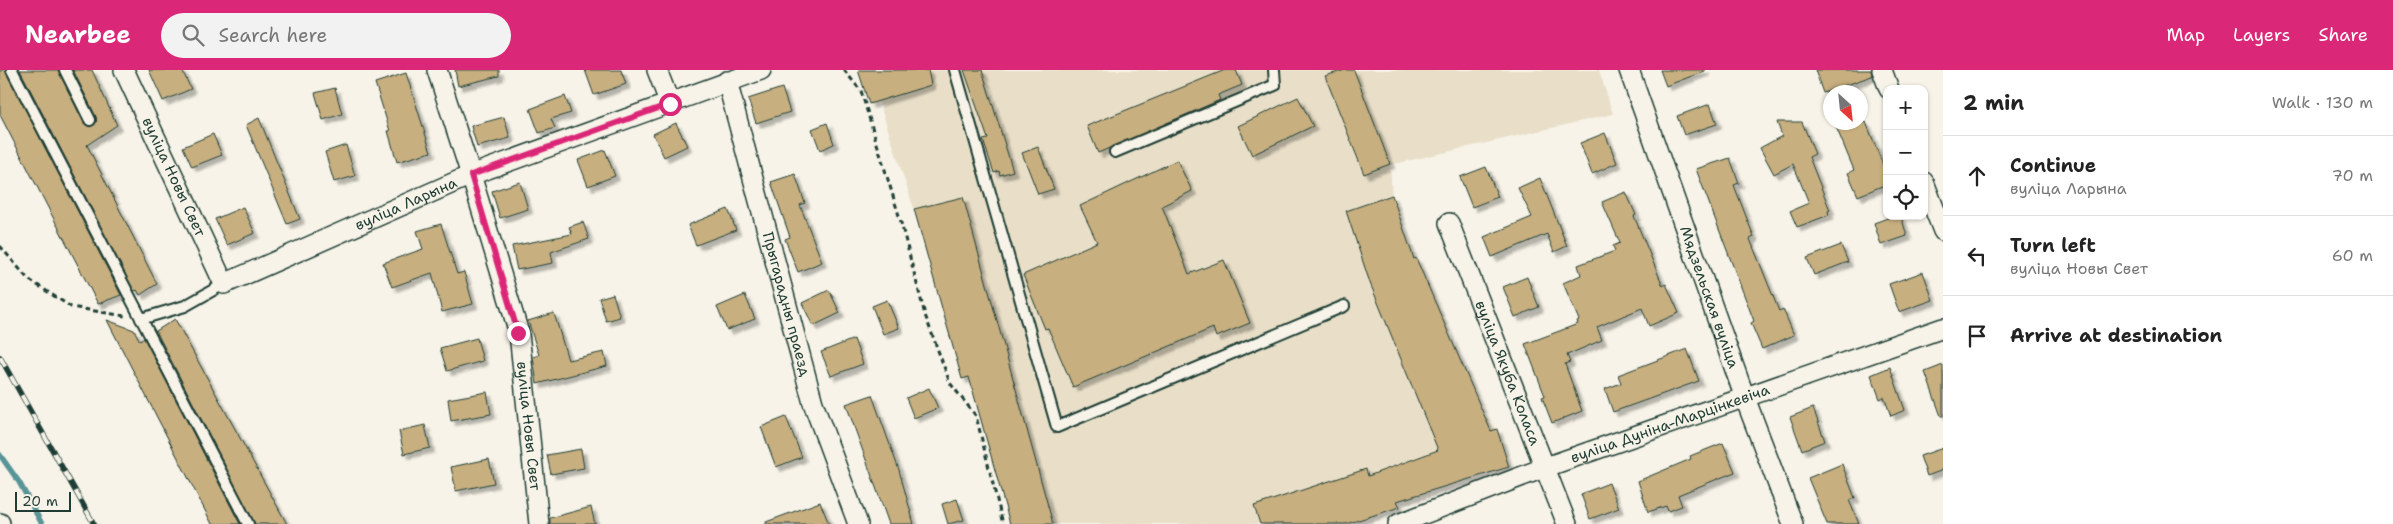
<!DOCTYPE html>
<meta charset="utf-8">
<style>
:root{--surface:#fff;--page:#f2f2f2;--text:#222;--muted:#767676;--line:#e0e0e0;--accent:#db2777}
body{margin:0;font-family:"Shantell Sans",sans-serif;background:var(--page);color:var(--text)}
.controls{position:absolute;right:15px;top:15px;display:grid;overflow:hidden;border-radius:10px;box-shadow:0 1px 4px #0004}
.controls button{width:45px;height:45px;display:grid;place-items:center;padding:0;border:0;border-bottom:1px solid var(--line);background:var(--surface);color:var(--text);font:25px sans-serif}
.compass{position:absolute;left:1823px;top:15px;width:45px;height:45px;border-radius:50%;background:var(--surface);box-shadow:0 1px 4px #0004;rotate:153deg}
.scale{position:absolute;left:15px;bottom:12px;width:56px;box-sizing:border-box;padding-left:5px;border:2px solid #1f3d34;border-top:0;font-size:14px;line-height:18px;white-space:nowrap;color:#1f3d34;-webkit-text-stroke:4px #f7f3e8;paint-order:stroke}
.stop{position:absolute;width:15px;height:15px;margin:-11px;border:4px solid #db2777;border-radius:50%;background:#fff}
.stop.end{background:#db2777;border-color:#fff;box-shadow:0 1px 5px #0008}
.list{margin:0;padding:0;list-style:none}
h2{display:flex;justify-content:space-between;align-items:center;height:65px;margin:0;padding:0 20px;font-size:21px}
h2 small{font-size:16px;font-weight:400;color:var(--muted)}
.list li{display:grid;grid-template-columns:32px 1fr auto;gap:15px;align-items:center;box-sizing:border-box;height:80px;padding:0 20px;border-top:1px solid var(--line)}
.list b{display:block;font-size:19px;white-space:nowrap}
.list p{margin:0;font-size:16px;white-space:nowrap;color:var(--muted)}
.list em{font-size:16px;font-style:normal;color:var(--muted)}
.icon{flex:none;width:28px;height:28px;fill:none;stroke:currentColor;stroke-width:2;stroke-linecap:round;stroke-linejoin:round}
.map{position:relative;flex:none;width:1943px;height:454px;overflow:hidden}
header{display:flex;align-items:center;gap:30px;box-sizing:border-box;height:70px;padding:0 25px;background:var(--accent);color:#fff}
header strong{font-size:24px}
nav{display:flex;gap:28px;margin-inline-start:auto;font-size:18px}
.search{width:350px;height:45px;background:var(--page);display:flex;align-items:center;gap:12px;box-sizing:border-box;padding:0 18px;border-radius:28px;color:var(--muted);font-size:19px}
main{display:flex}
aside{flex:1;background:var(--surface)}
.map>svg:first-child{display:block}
</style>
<header>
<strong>Nearbee</strong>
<div class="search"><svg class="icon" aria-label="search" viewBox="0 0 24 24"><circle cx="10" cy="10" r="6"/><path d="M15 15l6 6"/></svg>Search here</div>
<nav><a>Map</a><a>Layers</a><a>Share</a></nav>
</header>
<main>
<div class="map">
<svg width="1943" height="454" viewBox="0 0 1943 454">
<defs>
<filter id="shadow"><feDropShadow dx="4.5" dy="4.5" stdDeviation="1" flood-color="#0004"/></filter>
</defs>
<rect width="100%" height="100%" fill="#f7f3e8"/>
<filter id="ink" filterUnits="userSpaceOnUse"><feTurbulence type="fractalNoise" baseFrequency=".02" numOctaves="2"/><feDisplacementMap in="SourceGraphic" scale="10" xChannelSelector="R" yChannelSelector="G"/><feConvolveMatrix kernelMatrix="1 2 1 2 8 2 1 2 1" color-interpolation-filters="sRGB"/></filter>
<g filter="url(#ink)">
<path fill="#e9dfc8" d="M858 0H1599L1613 44 1390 95 1392 125 1412 189 1416 188 1484 345 1497 359 1509 397 1398 431 1400 437 1346 454H1010L969 307 962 309 914 139 879 32 869 34Z"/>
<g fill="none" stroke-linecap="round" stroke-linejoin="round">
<path stroke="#599597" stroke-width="5.5" d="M0 385 19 412 42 454"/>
</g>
<path fill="#c8af7f" stroke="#1f3d34" filter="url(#shadow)" d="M0 0H5L121 225 98 234 0 45Z
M20 0H58L84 53 90 57 96 53V47L73 0H92L117 55 87 75 157 214 140 225 137 220 134 221Z
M149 0H182L191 19 163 31Z
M455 0H499V6L458 16Z
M585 0H621L626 14 594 25Z
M858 0H928L931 15 869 34Z
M964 0H982L1013 101 1000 105 999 101 994 103 983 70 988 69Z
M1225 0H1236L1242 15 1218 25 1220 30 1098 83 1087 56Z
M1345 0H1354L1390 94 1364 104 1325 6Z
M1660 0H1705V1L1666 16Z
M1815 0H1871L1872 6 1823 23Z
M406 3 431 82 397 92 388 61H390L375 13Z
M335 18 342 44 323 50 315 23Z
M782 18 790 42 756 53 748 29Z
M565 26 571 43 551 49 555 58 539 63 530 39Z
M1298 27 1313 56 1252 85 1238 56Z
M1710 34 1717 54 1684 65 1677 46Z
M504 47 510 68 477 77 471 56Z
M259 48 300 149 287 154 246 55Z
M1777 52H1802L1815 84 1809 87 1830 140 1828 141 1829 145 1797 157 1790 141 1809 133 1793 94 1774 104 1760 78 1782 66Z
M1834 52H1866L1887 105V114L1858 126 1848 103 1854 100Z
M676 53 687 76 664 87 653 64Z
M827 53 834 74 820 80 812 59Z
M1605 63 1617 93 1592 104 1580 73Z
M213 64 222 85 192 97 183 77Z
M346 75 355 106 334 112 325 82Z
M1038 77 1054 119 1038 124 1022 83Z
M605 80 615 106 588 116 578 90Z
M1730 88 1739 113 1734 115 1754 167 1750 169 1779 241 1783 239 1794 265 1762 279 1751 253 1754 251 1696 99Z
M1177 90 1192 121 1162 136 1189 204 1224 190 1250 253 1216 267 1213 258 1073 317 1048 258 1045 259 1023 205 1097 172 1080 136Z
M1486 97 1498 127 1472 137 1460 107Z
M795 104 805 133 800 135 822 192 798 202 785 169 790 167 771 112Z
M1540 108 1567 176 1554 182 1547 164 1492 187 1484 167 1532 147 1518 118Z
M520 112 528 139 500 148 492 121Z
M1626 122 1636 145 1634 146 1663 216 1666 214 1679 243 1649 256 1642 238 1597 257 1602 270 1567 285 1570 292 1565 294 1582 341 1552 353 1542 327 1545 326 1525 274 1578 254 1577 251 1579 250 1563 213 1581 205 1578 195 1615 181 1613 176 1620 173 1602 132Z
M1392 125 1414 189 1416 188 1491 361 1497 359 1509 397 1397 431 1400 437 1346 454H1260L1254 436 1366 399 1368 406 1438 380 1370 213 1346 141Z
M963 127 1053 454H1010L969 307 962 309 914 139Z
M243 137 255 163 227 175 215 149Z
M728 139 736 160 696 175 688 155Z
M1893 146H1901L1907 166 1881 175 1874 153Z
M583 152 589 169 551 182 553 193 517 200 512 176 572 164 569 157Z
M441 154 457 204 464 202 473 234 442 242 432 203 392 217 383 193 423 179 417 161Z
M1841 175 1848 192 1814 205 1807 188Z
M1923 202 1933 230 1899 242 1889 214Z
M1527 207 1539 237 1515 247 1503 217Z
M829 220 840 243 813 256 802 233Z
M613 224 620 247 606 251 599 228Z
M745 225 755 249 727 260 717 237Z
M887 230 899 258 883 264 872 236Z
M554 243 568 290 604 282 607 296 537 314 533 287 539 285 528 251Z
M175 249 287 454H255L156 261Z
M107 250 134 260 140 271 144 268 240 454H212Z
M477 268 483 291 447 301 440 278Z
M854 269 863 294 831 306 821 282Z
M1687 279 1699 311 1613 342 1605 319 1621 313 1618 305Z
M1943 295V346H1941L1925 302Z
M1890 297 1905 340 1891 346 1884 327 1880 329 1871 305Z
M929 318 938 338 914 348 906 328Z
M487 322 491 344 451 351 448 329Z
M872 325 899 400 914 454H889L846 334Z
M1813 338 1825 371 1802 380 1790 347Z
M786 347 802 387 776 397 761 357Z
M425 355 430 378 404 384 399 361Z
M1723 373 1735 402 1678 425 1682 436 1668 441 1666 436 1648 442 1638 411 1691 389 1690 386Z
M1943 378V400L1927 406 1920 386Z
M581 379 584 398 551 404 547 385Z
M489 389 494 413 456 421 451 397Z
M1842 394 1855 428 1849 430 1859 454H1827L1808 408Z
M1609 413 1619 438 1590 449 1581 424Z
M957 429 964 450 948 454 942 434Z
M820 432 829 454H766V452Z
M591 437 595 454H550V448Z"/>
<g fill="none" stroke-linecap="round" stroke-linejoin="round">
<defs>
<path id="lane" d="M12 0 248 454
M65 0 90 50
M955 0 1057 357 1344 236
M1115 82 1275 15 1274 0
M141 249 185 236 224 214"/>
<g id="street">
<path id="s1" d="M124 0 224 214 471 105 761 0"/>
<path id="s2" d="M437 0 471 105 519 263 539 454"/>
<path d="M657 0 670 34"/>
<path id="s3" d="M1629 0 1745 328 1793 454"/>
<path d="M1882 0 1889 19"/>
<path id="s4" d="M727 11 813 333 858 454"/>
<path d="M1924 112 1943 161"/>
<path id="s5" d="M1449 153 1567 454"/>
<path d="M0 453V454"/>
<path id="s6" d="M1398 454 1546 397 1943 258"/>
</g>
</defs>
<use href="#lane" stroke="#1f3d34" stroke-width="14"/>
<use href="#street" stroke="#1f3d34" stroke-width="22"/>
<path stroke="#1f3d34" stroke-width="3" stroke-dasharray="5 4" stroke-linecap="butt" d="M844 0 861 21 900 149 925 245 950 313 976 346 1003 454
M0 176 28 209 71 237 125 246"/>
<use href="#lane" stroke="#f7f3e8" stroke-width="10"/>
<use href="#street" stroke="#f7f3e8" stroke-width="19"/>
<defs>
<path id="rail" d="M0 287 94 454"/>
</defs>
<use href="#rail" stroke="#1f3d34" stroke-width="5.5"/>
<use href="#rail" stroke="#f7f3e8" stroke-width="4" stroke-dasharray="11" stroke-linecap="butt"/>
</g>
</g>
<g fill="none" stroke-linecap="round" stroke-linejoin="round" filter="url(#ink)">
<path stroke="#db2777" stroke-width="6" d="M518 263 471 105 670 34"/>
</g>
<g text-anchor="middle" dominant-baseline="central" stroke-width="4.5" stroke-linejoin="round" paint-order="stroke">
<g font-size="15" fill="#1f3d34" stroke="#f7f3e8">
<text stroke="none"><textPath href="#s1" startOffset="118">вуліца Новы Свет</textPath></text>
<text stroke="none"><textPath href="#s1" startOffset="435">вуліца Ларына</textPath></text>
<text stroke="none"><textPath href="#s3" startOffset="241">Мядзельская вуліца</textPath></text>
<text stroke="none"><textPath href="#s4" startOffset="231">Прыгарадны праезд</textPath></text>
<text stroke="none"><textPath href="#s5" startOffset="161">вуліца Якуба Коласа</textPath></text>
<text stroke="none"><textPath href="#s6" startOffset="290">вуліца Дуніна-Марцінкевіча</textPath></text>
<text stroke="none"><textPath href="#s2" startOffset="369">вуліца Новы Свет</textPath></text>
</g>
</g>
</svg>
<div class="controls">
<button>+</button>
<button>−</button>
<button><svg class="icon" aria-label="locate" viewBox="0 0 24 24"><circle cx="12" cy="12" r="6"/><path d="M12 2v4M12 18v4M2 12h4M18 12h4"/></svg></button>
</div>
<svg class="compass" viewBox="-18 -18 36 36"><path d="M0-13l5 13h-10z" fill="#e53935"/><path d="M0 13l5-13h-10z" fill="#767676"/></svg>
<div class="scale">20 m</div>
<div class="stop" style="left:670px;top:34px"></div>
<div class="stop end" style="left:518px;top:263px"></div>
</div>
<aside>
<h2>2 min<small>Walk · 130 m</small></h2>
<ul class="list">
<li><svg class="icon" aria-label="ahead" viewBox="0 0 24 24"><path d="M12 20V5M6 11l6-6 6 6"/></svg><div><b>Continue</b><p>вуліца Ларына</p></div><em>70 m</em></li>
<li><svg class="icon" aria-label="left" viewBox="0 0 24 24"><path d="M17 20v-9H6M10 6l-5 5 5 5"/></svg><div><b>Turn left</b><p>вуліца Новы Свет</p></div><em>60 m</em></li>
<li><svg class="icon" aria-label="arrive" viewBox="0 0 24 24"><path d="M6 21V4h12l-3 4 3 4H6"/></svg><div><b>Arrive at destination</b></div></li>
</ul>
</aside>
</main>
